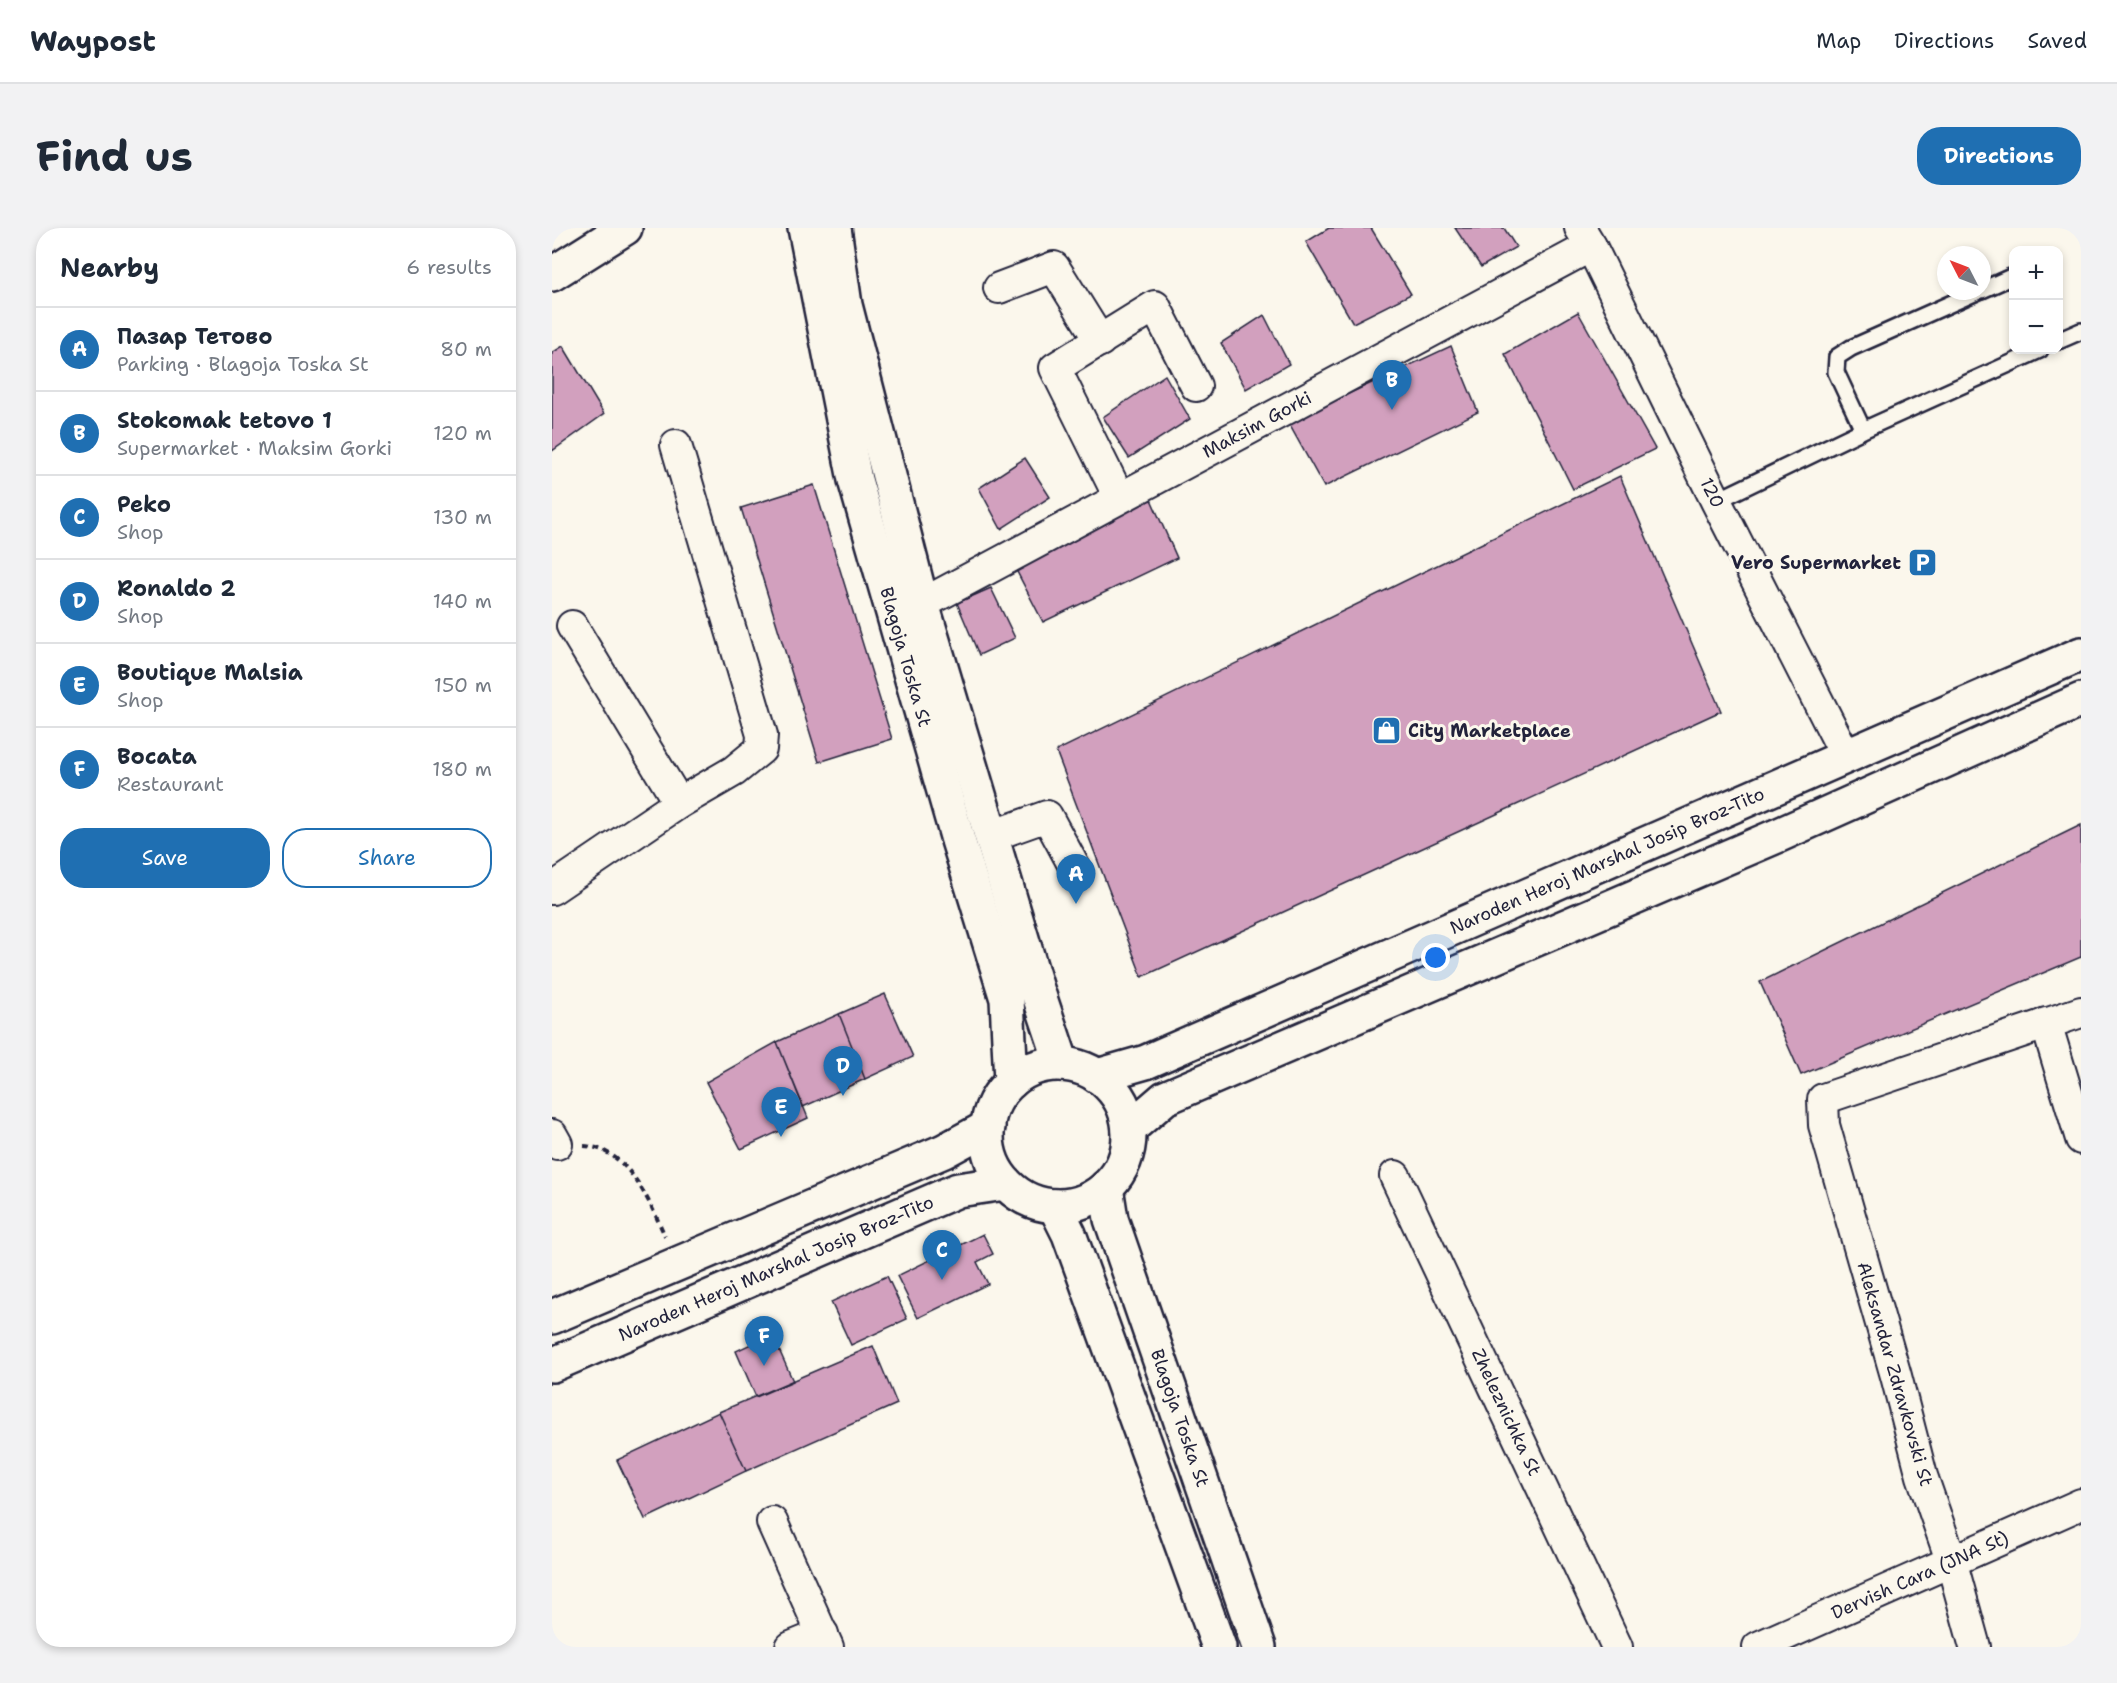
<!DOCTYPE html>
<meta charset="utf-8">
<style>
:root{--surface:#fff;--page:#f2f2f3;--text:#1f2937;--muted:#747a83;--line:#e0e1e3;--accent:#1f6fb2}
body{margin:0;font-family:"Shantell Sans",sans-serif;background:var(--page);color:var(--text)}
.controls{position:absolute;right:18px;top:18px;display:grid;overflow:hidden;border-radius:12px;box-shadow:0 3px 9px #0003}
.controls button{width:54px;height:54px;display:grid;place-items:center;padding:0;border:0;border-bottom:2px solid var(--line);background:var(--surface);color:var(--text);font:30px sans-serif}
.compass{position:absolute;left:1385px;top:18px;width:54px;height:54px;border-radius:50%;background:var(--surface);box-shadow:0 3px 9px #0003;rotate:312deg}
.you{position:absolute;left:884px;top:730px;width:21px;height:21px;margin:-15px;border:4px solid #fff;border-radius:50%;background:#1a73e8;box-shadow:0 0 0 9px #1a73e833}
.badge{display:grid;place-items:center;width:39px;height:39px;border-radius:50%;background:var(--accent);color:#fff;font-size:20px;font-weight:700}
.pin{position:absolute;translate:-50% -50px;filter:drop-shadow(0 2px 3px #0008)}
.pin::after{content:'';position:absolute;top:32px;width:21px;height:18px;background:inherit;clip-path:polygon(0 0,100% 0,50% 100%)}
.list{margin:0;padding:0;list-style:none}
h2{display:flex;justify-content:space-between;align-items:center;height:78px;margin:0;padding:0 24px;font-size:26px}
h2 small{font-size:20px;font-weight:400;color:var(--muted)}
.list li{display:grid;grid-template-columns:39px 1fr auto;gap:18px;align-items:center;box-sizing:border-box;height:84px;padding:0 24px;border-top:2px solid var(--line)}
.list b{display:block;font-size:22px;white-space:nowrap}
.list p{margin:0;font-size:20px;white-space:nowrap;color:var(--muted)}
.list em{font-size:20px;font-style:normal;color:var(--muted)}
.actions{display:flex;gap:12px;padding:18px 24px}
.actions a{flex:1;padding:14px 0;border:2px solid var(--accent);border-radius:24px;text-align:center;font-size:21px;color:var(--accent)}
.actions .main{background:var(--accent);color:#fff}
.map{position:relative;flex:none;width:1529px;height:1419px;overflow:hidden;border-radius:24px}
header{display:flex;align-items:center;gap:36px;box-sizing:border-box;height:84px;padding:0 30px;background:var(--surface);border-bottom:2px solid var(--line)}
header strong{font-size:28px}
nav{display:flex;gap:33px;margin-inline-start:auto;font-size:21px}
.intro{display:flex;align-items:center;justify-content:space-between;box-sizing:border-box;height:144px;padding:0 36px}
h1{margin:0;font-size:42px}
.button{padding:15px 27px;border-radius:24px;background:var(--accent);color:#fff;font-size:21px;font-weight:700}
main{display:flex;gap:36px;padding:0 36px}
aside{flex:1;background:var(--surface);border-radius:24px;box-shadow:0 3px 9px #0003}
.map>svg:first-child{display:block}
</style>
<header>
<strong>Waypost</strong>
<nav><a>Map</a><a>Directions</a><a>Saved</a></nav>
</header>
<div class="intro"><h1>Find us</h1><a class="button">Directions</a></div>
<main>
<aside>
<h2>Nearby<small>6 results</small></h2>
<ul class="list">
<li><span class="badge">A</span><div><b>Пазар Тетово</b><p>Parking · Blagoja Toska St</p></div><em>80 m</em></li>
<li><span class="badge">B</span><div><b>Stokomak tetovo 1</b><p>Supermarket · Maksim Gorki</p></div><em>120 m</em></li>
<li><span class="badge">C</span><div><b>Peko</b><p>Shop</p></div><em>130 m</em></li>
<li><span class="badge">D</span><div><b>Ronaldo 2</b><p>Shop</p></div><em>140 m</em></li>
<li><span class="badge">E</span><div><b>Boutique Malsia</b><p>Shop</p></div><em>150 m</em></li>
<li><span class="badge">F</span><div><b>Bocata</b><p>Restaurant</p></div><em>180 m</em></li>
</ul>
<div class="actions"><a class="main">Save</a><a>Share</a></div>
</aside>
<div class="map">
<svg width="1529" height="1419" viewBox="0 0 1529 1419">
<rect width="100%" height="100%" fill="#fbf7ec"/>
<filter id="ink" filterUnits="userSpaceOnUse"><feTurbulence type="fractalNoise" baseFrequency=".0167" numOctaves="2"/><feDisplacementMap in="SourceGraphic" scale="12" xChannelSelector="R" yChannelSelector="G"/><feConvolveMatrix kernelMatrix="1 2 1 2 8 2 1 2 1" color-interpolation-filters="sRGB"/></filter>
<g filter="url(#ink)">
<path fill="#d2a0be" stroke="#22223b" stroke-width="1.5" d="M777 0H819L859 66 801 95 754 14Z
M903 0H952L964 19 929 39Z
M1026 84 1103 221 1021 261 953 126Z
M712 87 737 136 694 161 669 115Z
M11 118 52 186 0 223V125Z
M899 118 926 184 772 259 736 194Z
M613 147 638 191 577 230 551 189Z
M473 230 498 269 449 301 427 260Z
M1068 248 1169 483 590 749 504 523Z
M262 257 340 511 267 534 189 280Z
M594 260 625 330 491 394 460 334Z
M439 360 463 410 427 427 405 375Z
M1529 597V729L1249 847 1208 754Z
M333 766 361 829 313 851 287 786Z
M287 786 313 851 251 879 225 814Z
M225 814 256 890 189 921 154 854Z
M431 1006 441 1026 425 1034 436 1056 366 1090 345 1048Z
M335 1048 355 1091 299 1117 279 1074Z
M220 1106 241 1153 204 1169 184 1123Z
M321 1118 345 1176 194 1243 167 1184Z
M167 1184 194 1243 93 1291 65 1232Z"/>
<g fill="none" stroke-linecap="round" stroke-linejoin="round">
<defs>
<path id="service" d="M1430 62 1459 49 1462 50
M1506 113 1529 103
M1311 202 1284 144 1285 129 1299 120 1427 63
M1164 273 1311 202 1488 122"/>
<g id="minor">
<path id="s1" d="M1028 0 1039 18 1164 273 1294 528"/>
<path d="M447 60 502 39 548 113"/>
<path d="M567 269 503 140 603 78 644 158"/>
<path id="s2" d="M370 376 1039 18"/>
<path d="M20 398 127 575"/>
<path d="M439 608 495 588 523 640"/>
<path d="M0 661 127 575 182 543 209 521 210 507 124 217"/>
<path d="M1494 795 1529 911"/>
<path d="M0 907 5 916"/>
<path id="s3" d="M843 948 1065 1419"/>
<path d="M220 1294 276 1419"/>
<path d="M239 1419 271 1406"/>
<path id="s4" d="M1206 1419 1529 1276"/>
<path d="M1423 1419 1399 1332 1370 1248 1344 1148 1272 897 1271 871 1529 784"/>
</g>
<g id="tertiary">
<path d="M0 46 73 0"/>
<path id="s5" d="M554 959 559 991 707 1419"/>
<path d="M503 978 517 1006 667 1419"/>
</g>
<g id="secondary">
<path id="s6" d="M253 0 303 252 406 612 455 771 459 854"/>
<path d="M282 0 293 77 370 376 485 761 510 836"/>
<circle cx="506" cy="907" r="71"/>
<path id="s7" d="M545 848 594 834 1529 426"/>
<path d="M577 901 613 870 1227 607 1529 472"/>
<path d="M0 1089 392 923 436 899"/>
<path id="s8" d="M0 1137 406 962 453 955"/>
</g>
</defs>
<use href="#service" stroke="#22223b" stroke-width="20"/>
<use href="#minor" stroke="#22223b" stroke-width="34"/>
<use href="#tertiary" stroke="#22223b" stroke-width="38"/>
<use href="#secondary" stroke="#22223b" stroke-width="38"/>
<path stroke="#22223b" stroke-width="4" stroke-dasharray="6 4.5" stroke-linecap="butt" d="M32 918C76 920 98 975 113 1008"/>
<use href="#service" stroke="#fbf7ec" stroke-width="15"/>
<use href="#minor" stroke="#fbf7ec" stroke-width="30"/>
<use href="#tertiary" stroke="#fbf7ec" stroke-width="33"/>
<use href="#secondary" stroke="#fbf7ec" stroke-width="33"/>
</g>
</g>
<defs>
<symbol id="parking-square" viewBox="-11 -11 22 22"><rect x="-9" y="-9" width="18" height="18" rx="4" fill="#1f6fb2" stroke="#fbf7ec"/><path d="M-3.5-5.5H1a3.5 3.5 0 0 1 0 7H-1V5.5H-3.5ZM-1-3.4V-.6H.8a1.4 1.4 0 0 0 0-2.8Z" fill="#fff"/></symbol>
<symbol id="shop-square" viewBox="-11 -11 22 22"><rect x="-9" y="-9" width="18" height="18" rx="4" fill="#1f6fb2" stroke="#fbf7ec"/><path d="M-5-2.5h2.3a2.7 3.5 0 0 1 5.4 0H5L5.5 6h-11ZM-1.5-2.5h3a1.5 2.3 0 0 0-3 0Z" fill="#fff"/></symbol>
</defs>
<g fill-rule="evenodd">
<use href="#parking-square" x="1354" y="318" width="33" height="33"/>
<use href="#shop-square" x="818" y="486" width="33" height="33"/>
</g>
<g text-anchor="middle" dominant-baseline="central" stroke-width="6" stroke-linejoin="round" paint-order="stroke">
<g font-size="18" fill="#22223b" stroke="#fbf7ec">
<text stroke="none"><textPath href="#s2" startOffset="380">Maksim Gorki</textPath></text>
<text stroke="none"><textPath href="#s1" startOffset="296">120</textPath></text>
<text stroke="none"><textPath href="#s6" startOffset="441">Blagoja Toska St</textPath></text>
<text stroke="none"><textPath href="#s7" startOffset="554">Naroden Heroj Marshal Josip Broz-Tito</textPath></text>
<text stroke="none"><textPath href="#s8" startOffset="244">Naroden Heroj Marshal Josip Broz-Tito</textPath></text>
<text transform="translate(1343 1146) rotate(74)">Aleksandar Zdravkovski St</text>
<text stroke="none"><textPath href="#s3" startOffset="261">Zheleznichka St</textPath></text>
<text stroke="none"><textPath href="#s5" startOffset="243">Blagoja Toska St</textPath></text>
<text stroke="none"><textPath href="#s4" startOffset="177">Dervish Cara (JNA St)</textPath></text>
</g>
<g font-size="18" font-weight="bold" fill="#22223b" stroke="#fbf7ec" text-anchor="end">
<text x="1349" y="335">Vero Supermarket</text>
<text x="856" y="503" text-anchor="start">City Marketplace</text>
</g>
</g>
</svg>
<div class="controls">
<button>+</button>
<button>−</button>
</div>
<svg class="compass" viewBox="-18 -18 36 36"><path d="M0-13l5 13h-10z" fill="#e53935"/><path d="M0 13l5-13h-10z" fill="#747a83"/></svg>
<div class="you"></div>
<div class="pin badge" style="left:524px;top:676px">A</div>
<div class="pin badge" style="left:840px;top:182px">B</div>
<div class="pin badge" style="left:390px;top:1052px">C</div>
<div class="pin badge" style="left:291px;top:868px">D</div>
<div class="pin badge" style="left:229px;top:909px">E</div>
<div class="pin badge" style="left:212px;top:1138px">F</div>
</div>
</main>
